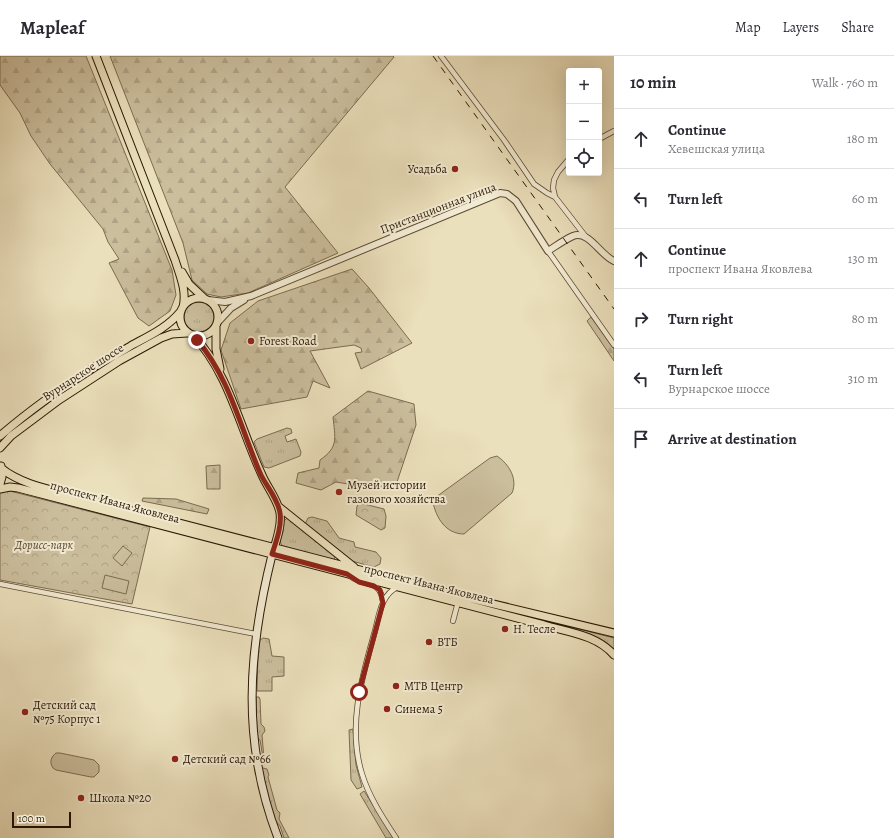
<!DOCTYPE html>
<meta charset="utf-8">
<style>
:root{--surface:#fff;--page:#f7f7f7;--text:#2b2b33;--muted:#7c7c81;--line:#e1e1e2}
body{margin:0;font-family:Alegreya,serif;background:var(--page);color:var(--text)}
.controls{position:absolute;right:12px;top:12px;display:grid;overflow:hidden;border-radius:4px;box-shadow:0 4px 16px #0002}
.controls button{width:36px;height:36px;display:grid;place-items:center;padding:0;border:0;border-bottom:1px solid var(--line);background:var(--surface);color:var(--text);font:20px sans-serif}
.scale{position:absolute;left:12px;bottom:10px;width:59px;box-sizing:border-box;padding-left:4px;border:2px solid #2c1804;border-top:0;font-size:11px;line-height:14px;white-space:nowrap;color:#2c1804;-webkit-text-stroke:3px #f2ebd3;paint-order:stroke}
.stop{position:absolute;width:12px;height:12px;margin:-9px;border:3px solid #8f2418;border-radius:50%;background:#fff}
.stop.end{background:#8f2418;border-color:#fff;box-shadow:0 1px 4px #0008}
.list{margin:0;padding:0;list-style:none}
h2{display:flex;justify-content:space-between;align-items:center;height:52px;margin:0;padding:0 16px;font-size:17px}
h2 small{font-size:13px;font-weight:400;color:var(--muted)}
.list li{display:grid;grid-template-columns:26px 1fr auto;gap:12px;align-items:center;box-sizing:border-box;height:60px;padding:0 16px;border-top:1px solid var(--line)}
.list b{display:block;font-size:15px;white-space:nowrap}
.list p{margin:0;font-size:13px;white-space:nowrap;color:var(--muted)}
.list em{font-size:13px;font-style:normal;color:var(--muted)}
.icon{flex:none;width:22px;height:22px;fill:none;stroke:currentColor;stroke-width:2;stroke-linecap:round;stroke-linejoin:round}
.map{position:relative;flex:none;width:614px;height:782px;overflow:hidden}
header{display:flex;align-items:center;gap:24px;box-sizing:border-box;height:56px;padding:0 20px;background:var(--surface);border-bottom:1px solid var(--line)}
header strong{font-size:19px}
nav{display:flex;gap:22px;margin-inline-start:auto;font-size:14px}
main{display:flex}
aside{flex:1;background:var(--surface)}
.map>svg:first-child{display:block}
</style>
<header>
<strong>Mapleaf</strong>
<nav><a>Map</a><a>Layers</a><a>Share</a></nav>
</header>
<main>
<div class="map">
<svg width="614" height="782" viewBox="0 0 614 782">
<defs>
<pattern id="grass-tufts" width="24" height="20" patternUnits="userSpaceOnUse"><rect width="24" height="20" fill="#cbbe9d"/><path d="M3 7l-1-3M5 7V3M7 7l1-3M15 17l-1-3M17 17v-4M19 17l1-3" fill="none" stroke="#aea386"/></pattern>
<pattern id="forest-firs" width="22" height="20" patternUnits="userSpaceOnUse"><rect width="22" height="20" fill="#cbbe9d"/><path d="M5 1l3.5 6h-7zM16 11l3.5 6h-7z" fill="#aea386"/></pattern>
<pattern id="park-crowns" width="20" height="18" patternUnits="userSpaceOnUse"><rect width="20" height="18" fill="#cbbe9d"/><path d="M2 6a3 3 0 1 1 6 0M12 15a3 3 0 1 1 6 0" fill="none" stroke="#aea386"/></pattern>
</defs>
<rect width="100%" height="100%" fill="#ebe0bc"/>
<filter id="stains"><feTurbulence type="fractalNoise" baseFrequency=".005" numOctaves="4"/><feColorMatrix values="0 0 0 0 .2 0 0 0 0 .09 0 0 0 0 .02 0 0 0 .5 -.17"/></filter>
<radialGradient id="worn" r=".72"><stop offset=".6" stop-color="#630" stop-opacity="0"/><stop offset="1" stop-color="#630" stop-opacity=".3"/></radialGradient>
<path fill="url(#grass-tufts)" stroke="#7c6b50" d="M184 261a15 15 0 1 1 30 0a15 15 0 1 1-30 0Z
M287 372 291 373 292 377 285 380 287 386 296 383 301 396 300 400 269 412 264 411 254 386 257 383Z
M312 461 327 465 339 482 354 486 355 491 376 496 381 502 380 508 374 511 352 505 305 468 308 462Z
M287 462 333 499 335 501 334 504 282 490 280 485 283 466Z
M278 496 614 582V593L600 583 588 578Z
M263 582 269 583 272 600 284 601V620L272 621V635H257L258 598 260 584Z
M256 641H259L260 643 261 668 264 671 265 675 262 679 264 703 267 706 265 708 261 707 263 702 260 684 257 682Z
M353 673 356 709 362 731 357 733 351 724 349 674Z
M263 712 267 713 269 719 268 721 277 754 280 757 279 763 289 782H284L280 770 275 764 268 740 262 713Z
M364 735 394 782H386L360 738Z"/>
<path fill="url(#forest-firs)" stroke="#7c6b50" d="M0 0H86L172 214 176 239 170 255 149 270 138 262 109 207 119 203 108 186 103 173 50 108 31 80 20 57 0 29Z
M110 0H393L394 1 285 131 338 197 248 237 221 241 207 238 192 224 183 187Z
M352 213 369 232 412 287 361 313 355 297 362 296 361 292 354 289 310 295 330 332 313 325 307 341 241 353 221 294 230 267 258 245Z
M591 261 614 293V305L587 265Z
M368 335 414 348 416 369 396 429 372 432 336 426 321 434 296 427 298 417 319 412 320 404C339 391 335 382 333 361Z
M220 409V433H207L206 410Z
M143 442 176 443 209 453 207 458 142 445Z"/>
<path fill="url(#park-crowns)" stroke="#7c6b50" d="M0 434 10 435 150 471 132 548 0 524Z
M360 447 384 453 386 460 385 472 381 474 356 459 357 450Z"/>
<path fill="#cbbe9d" stroke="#7c6b50" d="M497 400C509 408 518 423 512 437L464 478C446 478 436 462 433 446L436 441 490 402Z
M123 490 132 497 122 510 113 502Z
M105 519 129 525 126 538 102 532Z
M56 697H60L94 704 99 709V716L94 721H91L56 714 53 712C49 706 51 701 56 697Z"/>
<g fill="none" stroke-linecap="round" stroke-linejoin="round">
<defs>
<path id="minor" d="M441 0 504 84 534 128 547 137 555 141
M599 83 614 75
M569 103 558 116 554 124 553 132 555 141 586 181
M548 195 614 289
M350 520C365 532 380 522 383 546
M0 528 256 578
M453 565 458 546
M396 782C383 762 369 741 362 718 347 670 362 621 375 575 379 560 381 538 398 531"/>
<path id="tertiary" d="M208 244 225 246 251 240 500 137 507 138 516 145 548 195C556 190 564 184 573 180 589 174 600 199 614 205
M218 266 231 252 244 244"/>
<path id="secondary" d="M272 499C248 596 241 686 278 782"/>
<path id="primary" d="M96 0 175 204C180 220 187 235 183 251
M182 216 189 228 205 243
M180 261a19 19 0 1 1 38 0a19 19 0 1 1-38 0Z
M216 271V293L220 313
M193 279C229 317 240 372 262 419 267 431 278 444 280 457 282 470 276 485 273 496
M0 380C31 353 64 330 99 308 111 302 122 295 134 288 151 279 168 271 181 255
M0 392 11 380 59 344 119 305 161 282 172 278 187 277
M1 412C21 429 54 434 79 441L456 539 614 577
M0 428 2 421 1 410
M0 433 10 431 18 432 544 569C568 576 597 579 614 599
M279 451 354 511"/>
</defs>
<use href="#minor" stroke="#5c4a32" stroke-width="6"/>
<use href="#tertiary" stroke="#5c4a32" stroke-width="8"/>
<use href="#secondary" stroke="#2c1804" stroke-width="9"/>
<use href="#primary" stroke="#2c1804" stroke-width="9"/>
<use href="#minor" stroke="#f2ebd3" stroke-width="4.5"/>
<use href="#tertiary" stroke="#f2ebd3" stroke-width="6"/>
<use href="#secondary" stroke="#f2ebd3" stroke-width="7"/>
<use href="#primary" stroke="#ebe0bc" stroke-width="7"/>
<path stroke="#2c1804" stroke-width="1" stroke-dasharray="7 7" stroke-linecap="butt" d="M433 0 614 253"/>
</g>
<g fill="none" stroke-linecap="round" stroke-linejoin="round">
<path stroke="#8f2418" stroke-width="5" d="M197 284C230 322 241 374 261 419 267 431 278 443 280 457 282 470 276 486 272 498L347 518 359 526 374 530 380 534 383 547 359 636"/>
</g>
<g fill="#8f2418" stroke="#f2ebd3" stroke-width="1.5">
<circle cx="455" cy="113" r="4"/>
<circle cx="251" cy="285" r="4"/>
<circle cx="339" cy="436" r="4"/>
<circle cx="505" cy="573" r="4"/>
<circle cx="429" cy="586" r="4"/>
<circle cx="396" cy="630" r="4"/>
<circle cx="387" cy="653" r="4"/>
<circle cx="25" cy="656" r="4"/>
<circle cx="175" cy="703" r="4"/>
<circle cx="81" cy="742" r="4"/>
</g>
<g text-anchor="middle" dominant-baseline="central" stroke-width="4" stroke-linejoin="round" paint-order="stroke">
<g font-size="12" fill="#2c1804" stroke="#f2ebd3" text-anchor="start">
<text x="447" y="113" text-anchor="end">Усадьба</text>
<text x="259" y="285">Forest Road</text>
<text x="347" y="429">Музей истории<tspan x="347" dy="14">газового хозяйства</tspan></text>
<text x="513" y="573">Н. Тесле</text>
<text x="437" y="586">ВТБ</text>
<text x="404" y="630">МТВ Центр</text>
<text x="33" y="649">Детский сад<tspan x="33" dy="14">№75 Корпус 1</tspan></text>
<text x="395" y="653">Синема 5</text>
<text x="183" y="703">Детский сад №66</text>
<text x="89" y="742">Школа №20</text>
</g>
<g font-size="12" fill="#2c1804" stroke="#f2ebd3">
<text transform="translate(438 152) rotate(-21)">Пристанционная улица</text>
<text transform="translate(83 316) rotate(-33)">Вурнарское шоссе</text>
<text transform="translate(115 446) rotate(15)">проспект Ивана Яковлева</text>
<text transform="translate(429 528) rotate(14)">проспект Ивана Яковлева</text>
</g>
<g font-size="12" font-style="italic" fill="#5c4a32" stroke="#f2ebd3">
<text x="44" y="489">Дорисс-парк</text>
</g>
</g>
<rect width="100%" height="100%" filter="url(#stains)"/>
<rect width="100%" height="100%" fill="url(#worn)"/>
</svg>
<div class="controls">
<button>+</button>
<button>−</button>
<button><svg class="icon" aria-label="locate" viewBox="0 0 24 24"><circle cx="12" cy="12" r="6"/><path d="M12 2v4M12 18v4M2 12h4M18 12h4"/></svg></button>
</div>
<div class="scale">100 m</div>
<div class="stop" style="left:359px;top:636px"></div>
<div class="stop end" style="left:197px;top:284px"></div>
</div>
<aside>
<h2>10 min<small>Walk · 760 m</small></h2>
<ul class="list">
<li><svg class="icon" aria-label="ahead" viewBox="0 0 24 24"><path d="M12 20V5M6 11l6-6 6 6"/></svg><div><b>Continue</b><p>Хевешская улица</p></div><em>180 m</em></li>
<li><svg class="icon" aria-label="left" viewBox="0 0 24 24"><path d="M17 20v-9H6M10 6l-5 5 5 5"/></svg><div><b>Turn left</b></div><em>60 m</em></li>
<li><svg class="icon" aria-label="ahead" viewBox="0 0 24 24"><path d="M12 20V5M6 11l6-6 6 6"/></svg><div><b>Continue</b><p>проспект Ивана Яковлева</p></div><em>130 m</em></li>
<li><svg class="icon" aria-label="right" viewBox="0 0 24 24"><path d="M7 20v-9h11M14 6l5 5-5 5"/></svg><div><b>Turn right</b></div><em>80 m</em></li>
<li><svg class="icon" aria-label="left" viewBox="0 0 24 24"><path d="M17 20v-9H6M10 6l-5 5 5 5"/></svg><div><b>Turn left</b><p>Вурнарское шоссе</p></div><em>310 m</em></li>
<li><svg class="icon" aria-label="arrive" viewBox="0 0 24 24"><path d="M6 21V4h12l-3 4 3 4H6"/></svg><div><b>Arrive at destination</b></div></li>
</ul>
</aside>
</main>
